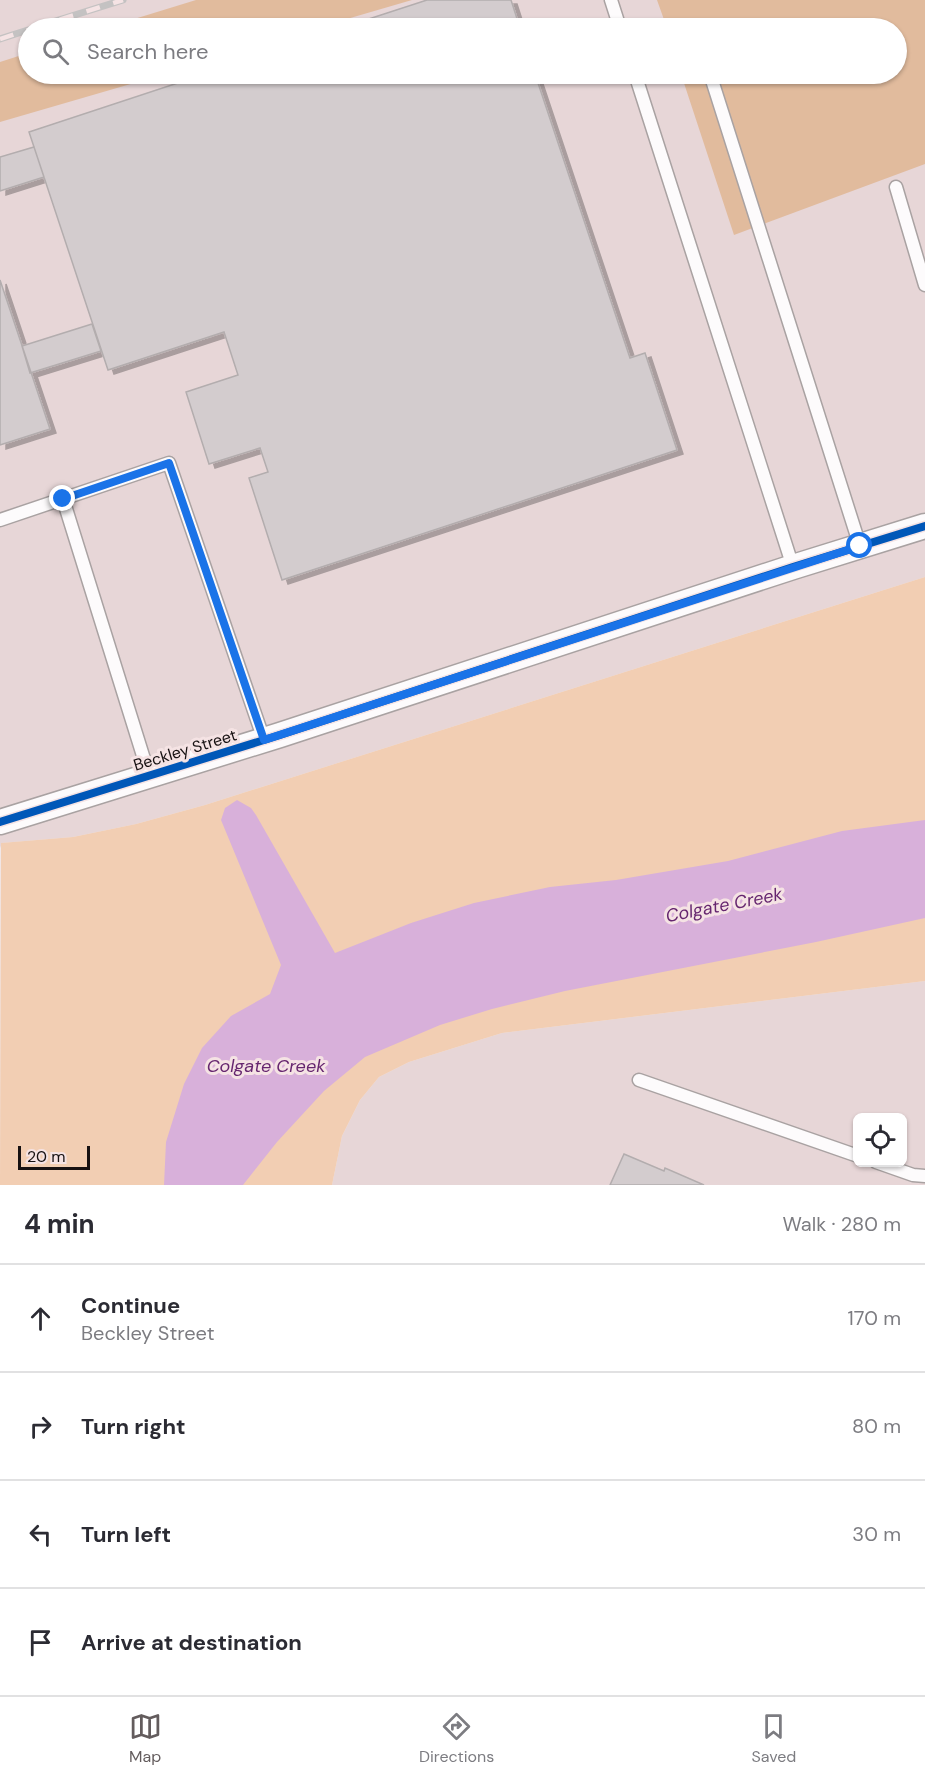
<!DOCTYPE html>
<meta charset="utf-8">
<style>
:root{--surface:#fff;--page:#f7f7f7;--text:#2b2b33;--muted:#7c7c81;--line:#e1e1e2;--accent:#635c5d}
body{margin:0;font-family:"DM Sans",sans-serif;background:var(--page);color:var(--text)}
.controls{position:absolute;right:18px;bottom:18px;display:grid;overflow:hidden;border-radius:9px;box-shadow:0 2px 4px #0004}
.controls button{width:54px;height:54px;display:grid;place-items:center;padding:0;border:0;border-bottom:2px solid var(--line);background:var(--surface);color:var(--text);font:30px sans-serif}
.scale{position:absolute;left:18px;bottom:15px;width:72px;box-sizing:border-box;padding-left:6px;border:3px solid #171112;border-top:0;font-size:16px;line-height:21px;white-space:nowrap;color:#171112;-webkit-text-stroke:4px #f5e3e4;paint-order:stroke}
.stop{position:absolute;width:18px;height:18px;margin:-14px;border:4px solid #1a73e8;border-radius:50%;background:#fff}
.stop.end{background:#1a73e8;border-color:#fff;box-shadow:0 2px 6px #0008}
.list{margin:0;padding:0;list-style:none}
h2{display:flex;justify-content:space-between;align-items:center;height:78px;margin:0;padding:0 24px;font-size:26px}
h2 small{font-size:20px;font-weight:400;color:var(--muted)}
.list li{display:grid;grid-template-columns:39px 1fr auto;gap:18px;align-items:center;box-sizing:border-box;height:108px;padding:0 24px;border-top:2px solid var(--line)}
.list b{display:block;font-size:22px;white-space:nowrap}
.list p{margin:0;font-size:20px;white-space:nowrap;color:var(--muted)}
.list em{font-size:20px;font-style:normal;color:var(--muted)}
.icon{flex:none;width:33px;height:33px;fill:none;stroke:currentColor;stroke-width:2;stroke-linecap:round;stroke-linejoin:round}
.map{position:relative;flex:none;width:925px;height:1185px;overflow:hidden}
.search{position:absolute;background:var(--surface);box-shadow:0 2px 4px #0004;left:18px;right:18px;top:18px;height:66px;display:flex;align-items:center;gap:15px;box-sizing:border-box;padding:0 21px;border-radius:33px;color:var(--muted);font-size:22px}
.sheet{height:510px;background:var(--surface)}
nav{display:flex;justify-content:space-around;align-items:center;box-sizing:border-box;height:84px;border-top:2px solid var(--line);background:var(--surface);font-size:16px;color:var(--muted)}
nav a{display:grid;justify-items:center;gap:3px}
nav .on{color:var(--accent)}
.map>svg:first-child{display:block}
</style>
<div class="map">
<svg width="925" height="1185" viewBox="0 0 925 1185">
<defs>
<filter id="shadow"><feDropShadow dx="6" dy="4" stdDeviation="0" flood-color="#0004"/></filter>
</defs>
<rect width="100%" height="100%" fill="#f1e7e8"/>
<path fill="#e7d6d7" fill-rule="evenodd" d="M0 0H925V577L205 805 136 824 73 837 2 843 0 848ZM28 28H896V74H28Z
M925 981V1185H332L342 1136 360 1100 379 1077 409 1062 502 1033ZM858 1118H902V1162H858Z"/>
<path fill="#f2ceb3" d="M925 577V981L502 1033 409 1062 379 1077 360 1100 342 1136 332 1185H0L1 843 73 837 136 824 205 805Z"/>
<path fill="#e1bb9d" d="M196 0H412L316 28H105Z
M657 0H925V164L734 235 681 74H896V28H667Z
M28 53V74H165L0 122V62Z"/>
<path fill="#d8b0da" d="M237 800 251 808 256 815 335 953 411 923 474 903 550 887 616 880 728 861 842 831 925 820V918L816 942 565 991 492 1009 440 1025 365 1057 324 1091 277 1142 243 1185H164L166 1142 184 1084 202 1048 231 1016 270 994 281 965 221 820 225 808Z"/>
<path fill="#d3ccce" stroke="#b3adae" stroke-width="1.5" filter="url(#shadow)" d="M427 0H511L520 28H341Z
M205 74H535L630 358 645 353 677 450 282 580 249 478 268 472 260 448 209 464 186 392 238 375 224 332 108 370 29 132Z
M34 147 44 177 0 191V157Z
M0 280 50 429 0 445Z
M92 324 101 351 30 373 22 346Z
M624 1154 664 1171 665 1168 704 1185H610Z"/>
<g fill="none" stroke-linecap="round" stroke-linejoin="round">
<defs>
<path id="lane" d="M611 0 620 28
M635 74 793 567
M720 74 711 77 860 546
M896 187 925 285
M63 499 149 775
M0 520 169 463 264 740
M639 1080 858 1156
M876 1162 913 1175 925 1176"/>
<path id="street" d="M0 822 280 735 793 567 925 526"/>
</defs>
<use href="#lane" stroke="#a9a2a2" stroke-width="15"/>
<use href="#street" stroke="#a9a2a2" stroke-width="27"/>
<use href="#lane" stroke="#fdfbfc" stroke-width="12"/>
<use href="#street" stroke="#fdfbfc" stroke-width="24"/>
<defs>
<path id="rail" d="M33 28 123 0
M0 39 28 30"/>
</defs>
<use href="#rail" stroke="#c4c2c2" stroke-width="7"/>
<use href="#rail" stroke="#f5e3e4" stroke-width="4.5" stroke-dasharray="14" stroke-linecap="butt"/>
<defs>
<path id="cycleway" d="M0 822 280 735 793 567 925 526"/>
</defs>
<use href="#cycleway" stroke="#f5e3e4" stroke-width="11"/>
<use href="#cycleway" stroke="#0057b8" stroke-width="8"/>
</g>
<g fill="none" stroke-linecap="round" stroke-linejoin="round">
<path stroke="#1a73e8" stroke-width="8" d="M63 499 169 463 264 740 860 546"/>
</g>
<g text-anchor="middle" dominant-baseline="central" stroke-width="6" stroke-linejoin="round" paint-order="stroke">
<g font-size="16" fill="#171112" stroke="#f5e3e4">
<text transform="translate(185 750) rotate(-17)">Beckley Street</text>
</g>
<g font-size="18" font-style="italic" fill="#66266f" stroke="#f5e3e4">
<text transform="translate(724 905) rotate(-11)">Colgate Creek</text>
<text x="266" y="1066">Colgate Creek</text>
</g>
</g>
</svg>
<div class="controls">
<button><svg class="icon" aria-label="locate" viewBox="0 0 24 24"><circle cx="12" cy="12" r="6"/><path d="M12 2v4M12 18v4M2 12h4M18 12h4"/></svg></button>
</div>
<div class="scale">20 m</div>
<div class="stop" style="left:860px;top:546px"></div>
<div class="stop end" style="left:63px;top:499px"></div>
<div class="search"><svg class="icon" aria-label="search" viewBox="0 0 24 24"><circle cx="10" cy="10" r="6"/><path d="M15 15l6 6"/></svg>Search here</div>
</div>
<section class="sheet">
<h2>4 min<small>Walk · 280 m</small></h2>
<ul class="list">
<li><svg class="icon" aria-label="ahead" viewBox="0 0 24 24"><path d="M12 20V5M6 11l6-6 6 6"/></svg><div><b>Continue</b><p>Beckley Street</p></div><em>170 m</em></li>
<li><svg class="icon" aria-label="right" viewBox="0 0 24 24"><path d="M7 20v-9h11M14 6l5 5-5 5"/></svg><div><b>Turn right</b></div><em>80 m</em></li>
<li><svg class="icon" aria-label="left" viewBox="0 0 24 24"><path d="M17 20v-9H6M10 6l-5 5 5 5"/></svg><div><b>Turn left</b></div><em>30 m</em></li>
<li><svg class="icon" aria-label="arrive" viewBox="0 0 24 24"><path d="M6 21V4h12l-3 4 3 4H6"/></svg><div><b>Arrive at destination</b></div></li>
</ul>
</section>
<nav>
<a class="on"><svg class="icon" aria-label="map" viewBox="0 0 24 24"><path d="M3 6l6-2 6 2 6-2v14l-6 2-6-2-6 2zM9 4v14M15 6v14"/></svg>Map</a>
<a><svg class="icon" aria-label="directions" viewBox="0 0 24 24"><path d="M12 3l9 9-9 9-9-9zM9 14v-3h6M13 9l2 2-2 2"/></svg>Directions</a>
<a><svg class="icon" aria-label="saved" viewBox="0 0 24 24"><path d="M7 4h10v16l-5-4-5 4z"/></svg>Saved</a>
</nav>
